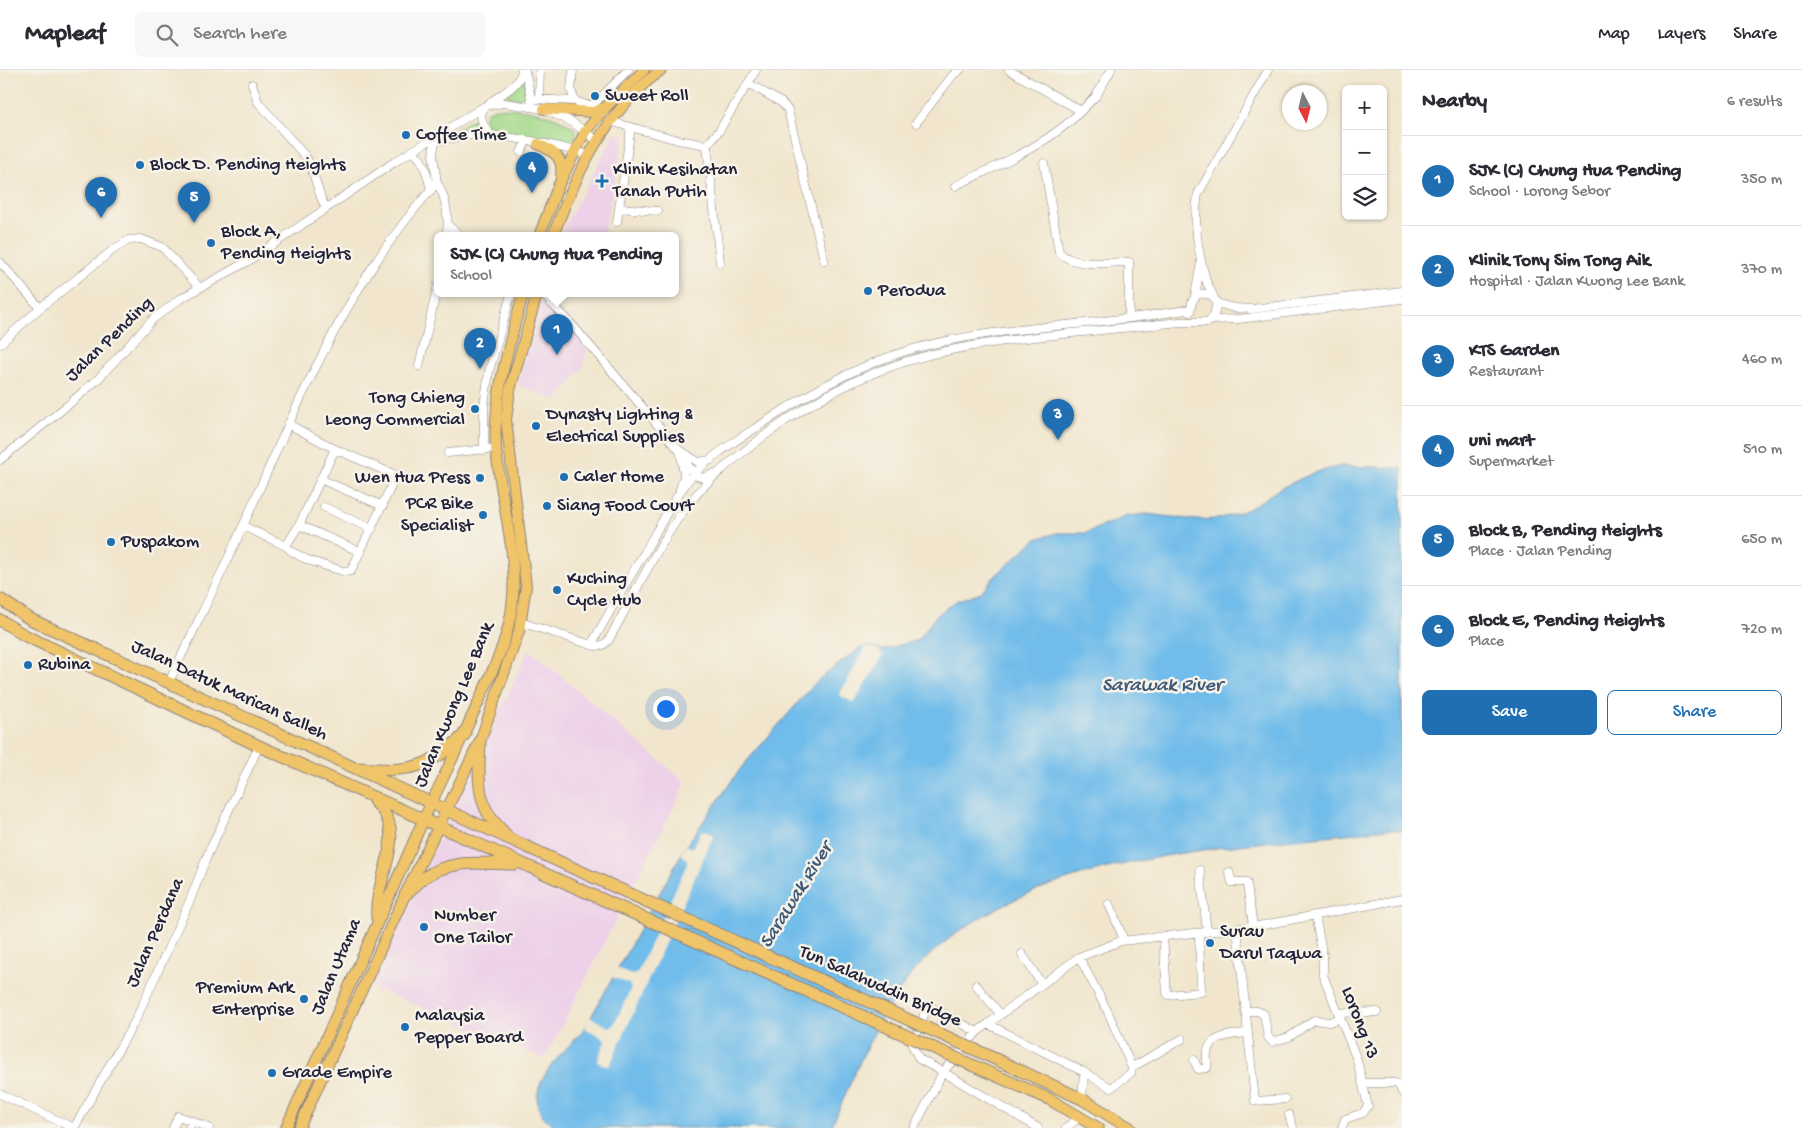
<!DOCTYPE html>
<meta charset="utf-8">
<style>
:root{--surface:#fff;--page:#f7f7f7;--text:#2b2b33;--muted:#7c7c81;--line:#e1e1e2;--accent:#1f6fb2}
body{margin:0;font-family:"Gochi Hand",sans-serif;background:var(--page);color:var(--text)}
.controls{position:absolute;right:15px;top:15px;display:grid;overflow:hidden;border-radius:8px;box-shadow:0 1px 4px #0004}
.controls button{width:45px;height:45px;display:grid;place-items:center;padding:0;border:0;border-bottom:1px solid var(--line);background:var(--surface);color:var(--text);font:25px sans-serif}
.compass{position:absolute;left:1282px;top:15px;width:45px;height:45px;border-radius:50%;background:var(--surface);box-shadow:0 1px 4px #0004;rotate:173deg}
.you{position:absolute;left:665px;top:638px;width:18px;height:18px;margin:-12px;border:4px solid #fff;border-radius:50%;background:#1a73e8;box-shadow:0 0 0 8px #1a73e833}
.badge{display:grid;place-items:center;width:32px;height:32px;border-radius:50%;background:var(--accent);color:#fff;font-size:16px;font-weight:700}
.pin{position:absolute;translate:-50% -41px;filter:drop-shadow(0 1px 2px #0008)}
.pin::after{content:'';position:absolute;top:26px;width:18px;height:15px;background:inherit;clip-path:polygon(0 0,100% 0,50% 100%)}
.popup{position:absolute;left:434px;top:162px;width:245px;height:65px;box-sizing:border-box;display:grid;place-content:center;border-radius:8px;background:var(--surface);filter:drop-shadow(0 1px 4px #0005);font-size:16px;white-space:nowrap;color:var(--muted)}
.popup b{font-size:19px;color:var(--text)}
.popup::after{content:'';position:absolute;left:50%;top:100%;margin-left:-10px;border:10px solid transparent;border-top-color:var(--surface)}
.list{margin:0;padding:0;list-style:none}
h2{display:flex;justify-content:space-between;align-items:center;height:65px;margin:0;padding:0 20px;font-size:21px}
h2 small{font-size:16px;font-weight:400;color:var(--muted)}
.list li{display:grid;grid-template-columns:32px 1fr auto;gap:15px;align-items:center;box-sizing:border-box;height:90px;padding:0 20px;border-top:1px solid var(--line)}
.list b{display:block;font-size:19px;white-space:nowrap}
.list p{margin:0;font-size:16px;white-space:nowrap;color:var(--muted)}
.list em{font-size:16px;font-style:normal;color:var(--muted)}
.actions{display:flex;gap:10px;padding:15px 20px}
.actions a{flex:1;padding:11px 0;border:1px solid var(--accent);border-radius:8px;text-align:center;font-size:18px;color:var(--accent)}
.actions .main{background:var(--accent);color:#fff}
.icon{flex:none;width:28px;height:28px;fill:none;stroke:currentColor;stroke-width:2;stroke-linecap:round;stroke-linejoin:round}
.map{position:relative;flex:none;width:1402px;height:1058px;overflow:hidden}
header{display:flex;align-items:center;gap:30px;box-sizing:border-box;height:70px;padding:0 25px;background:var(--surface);border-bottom:1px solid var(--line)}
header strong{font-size:24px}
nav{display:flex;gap:28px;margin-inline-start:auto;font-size:18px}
.search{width:350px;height:45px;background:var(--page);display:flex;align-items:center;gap:12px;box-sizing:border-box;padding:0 18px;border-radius:8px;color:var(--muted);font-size:19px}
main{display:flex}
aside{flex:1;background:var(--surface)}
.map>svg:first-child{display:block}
</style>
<header>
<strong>Mapleaf</strong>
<div class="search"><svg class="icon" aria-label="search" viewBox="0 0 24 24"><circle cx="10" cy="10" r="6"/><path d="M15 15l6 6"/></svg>Search here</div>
<nav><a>Map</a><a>Layers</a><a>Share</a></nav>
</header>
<main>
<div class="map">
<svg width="1402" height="1058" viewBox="0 0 1402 1058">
<rect width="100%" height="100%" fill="#f7f3e8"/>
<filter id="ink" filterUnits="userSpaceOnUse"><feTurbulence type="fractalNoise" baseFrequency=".02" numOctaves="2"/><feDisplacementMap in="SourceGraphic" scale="10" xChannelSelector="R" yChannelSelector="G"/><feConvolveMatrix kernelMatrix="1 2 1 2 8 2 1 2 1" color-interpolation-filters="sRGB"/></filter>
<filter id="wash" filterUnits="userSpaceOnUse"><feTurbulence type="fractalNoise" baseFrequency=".0096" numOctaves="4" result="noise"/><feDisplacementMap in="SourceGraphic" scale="20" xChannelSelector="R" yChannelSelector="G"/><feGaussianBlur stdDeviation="1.12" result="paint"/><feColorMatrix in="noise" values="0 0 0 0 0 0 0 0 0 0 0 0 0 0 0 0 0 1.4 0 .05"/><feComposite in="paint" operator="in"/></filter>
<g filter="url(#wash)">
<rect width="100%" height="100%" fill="#f1e6cd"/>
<path fill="#edd1e9" d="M615 63 624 66 603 166H562L565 155Z
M541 231 560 242 587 279 583 297 557 330 518 315Z
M529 579 686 713 545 989 371 916Z"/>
<path fill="#a3d989" stroke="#627e62" d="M524 8 527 30 506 26Z
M495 38C522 38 554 42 576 60L575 70 568 74 490 60C485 54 484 50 486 42Z
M475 48 474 54 479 61 443 66Z"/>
<path fill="#70bcea" stroke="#496f92" d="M1341 396 1402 398V761C1384 757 1364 762 1346 764 1313 767 1281 770 1248 774 1135 788 998 810 916 899 879 941 853 1007 831 1058H556C552 1052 543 1049 540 1041 526 1010 569 979 585 958L684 779 741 698 817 611 860 578 868 576 883 580 918 570 936 546 956 531 981 522 992 509 1036 469 1057 463H1086L1127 446 1147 444 1196 450 1217 449 1239 443 1252 437 1279 419 1313 403Z"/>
<path fill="#f1e6cd" d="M867 576 878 580 883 585 854 633 839 625Z
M702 760 714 765 609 997 597 992 606 969 585 958 590 947 609 957 614 955 631 919 629 914 612 907 617 898 633 905 637 903 687 794V789L681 784 686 775 693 778Z"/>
</g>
<g filter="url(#ink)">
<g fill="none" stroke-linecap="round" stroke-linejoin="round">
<defs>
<path id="minor" d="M525 0 532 32
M573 0 571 20 575 31
M748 13 782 33 788 40 824 190
M252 14 258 32 306 87C316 103 316 122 326 138
M539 28 540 0
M531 29 575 31 586 35H593L628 0
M1081 41 1096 26 1111 0
M609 51 678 70 707 75
M916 53 953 5 960 0
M492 66C457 30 518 30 522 0
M433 72C447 69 460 66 475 65 504 64 560 76 589 85
M411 81C425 88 427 106 431 120
M521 82 526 72
M1044 93 1059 182C1073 198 1109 192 1129 192V248
M437 113C446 126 450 151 446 166
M955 116C998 95 1048 75 1081 41L1009 0
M619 138 658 141
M617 152 631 57
M448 155 460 166
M0 192 40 238
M720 193 707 75 719 61 756 0
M542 224 568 250 679 380 694 405 703 408 713 404
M1195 226 1201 192
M1216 233 1234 238 1251 239 1402 221
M1190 242 1192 232 1198 223 1211 225
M1212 250 1238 249 1402 229
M0 274 40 238 114 179 129 170 141 169 162 177 199 217
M419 296 438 215
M484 380V335L489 302 511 224
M683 382 698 392 711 390
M448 383 496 378
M0 390 69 334 98 309 153 249 180 229 250 190 396 91 485 36 504 33 544 39 572 52 596 70
M320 409 383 436
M680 419 684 405 681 386
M324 437 372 459
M299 455 361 482
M243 456 286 476 299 455 335 379
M286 476C300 491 326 495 345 502L351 501 395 408 393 404 335 379 288 354
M520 552 595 576 603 575 608 571C634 526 659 471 691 431 712 405 737 387 764 366 819 325 883 293 951 280 1026 265 1103 261 1179 252H1209C1214 247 1216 241 1216 234 1216 231 1208 216 1206 210 1198 184 1193 151 1198 124L1268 0
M591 575C609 543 627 511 646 480 659 457 671 433 687 412 708 386 741 368 768 350 813 320 861 294 913 279 1003 254 1098 257 1190 239
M169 612C194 559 220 507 244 454 297 335 348 210 437 113L433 85 435 71
M1200 800 1207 862
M1229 802 1232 812H1246L1247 815 1253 856
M1109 834 1124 870
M1315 845 1323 887V905L1357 990 1368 1036 1363 1043 1345 1049 1342 1058
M1237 858 1255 1031 1285 1029
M1163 866 1167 923 1168 925 1201 922 1199 863
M1022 884 1041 913
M1079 887 1108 942 1132 998
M976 915 1000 944
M1245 941H1257L1264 944 1268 967 1272 972 1289 967 1314 950 1329 952 1341 948
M1339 943 1377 942
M977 962 935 939 926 940 912 975 919 989 943 1002 977 962 988 954
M1194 990 1198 999 1207 998C1208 993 1206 988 1207 983 1210 965 1233 965 1246 963
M1084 1002 1111 1018 1131 1003 1132 998 1136 995 1182 969
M1363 1013H1395L1399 1015 1402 1022
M0 1024 74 1058
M1082 1029 1084 1002 988 954 1079 887 1121 871 1258 856 1402 829
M1289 1045 1293 1058
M74 1058 136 949 191 828 207 786 259 676
M173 1058 178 1046 192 1051
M189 1058 192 1051 209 1058
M914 1058 943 1002 1038 1058
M1066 1058 1080 1047"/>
<path id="major" d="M544 39 594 42 604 38
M538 74C553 81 564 87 561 106
M539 166 559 114 585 62 605 38 644 0
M553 166C577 101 605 43 661 0
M286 1058C331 956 376 854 422 753 442 710 463 667 482 624 493 600 505 574 510 549 522 490 500 434 496 376 493 324 510 273 523 224
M299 1058 405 825 480 671 519 561 526 516 506 350 510 320 537 224"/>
<path id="highway" d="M0 529 30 549 573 798
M0 550 24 565 259 676 568 814
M480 671C479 695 476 724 489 745 494 753 501 759 507 766
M359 698C409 702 428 700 465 664
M374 731C412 764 373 808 377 848
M405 825C412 820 418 812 425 807 453 788 483 794 515 794
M980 982 1082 1029 1130 1058
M974 996 1049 1029 1098 1058"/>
</defs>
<use href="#minor" stroke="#8a8484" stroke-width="9"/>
<use href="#major" stroke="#8a8484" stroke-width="12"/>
<use href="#highway" stroke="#8a8484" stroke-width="13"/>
<use href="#minor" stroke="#fff" stroke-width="8"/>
<use href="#major" stroke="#f0c469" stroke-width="10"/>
<use href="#highway" stroke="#f0c469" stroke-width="11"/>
<defs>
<path id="highway-bridge" d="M573 798 980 982
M568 814 974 996"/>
</defs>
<use href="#highway-bridge" stroke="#8a8484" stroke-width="13" stroke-linecap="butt"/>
<use href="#highway-bridge" stroke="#f0c469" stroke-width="11"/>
</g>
</g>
<g fill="#1f6fb2" stroke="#f7f3e8" stroke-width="2">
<circle cx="595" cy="26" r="5"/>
<circle cx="406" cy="65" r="5"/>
<circle cx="140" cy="95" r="5"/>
<path d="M599.5 103.5h5v5h5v5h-5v5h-5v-5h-5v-5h5z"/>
<circle cx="211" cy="173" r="5"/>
<circle cx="868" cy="221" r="5"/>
<circle cx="475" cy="339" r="5"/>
<circle cx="536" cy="356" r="5"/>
<circle cx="564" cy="407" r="5"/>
<circle cx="480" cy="408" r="5"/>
<circle cx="547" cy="436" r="5"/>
<circle cx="483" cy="445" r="5"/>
<circle cx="111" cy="472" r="5"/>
<circle cx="557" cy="520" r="5"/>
<circle cx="28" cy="595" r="5"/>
<circle cx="424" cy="857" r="5"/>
<circle cx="1210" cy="873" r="5"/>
<circle cx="304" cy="929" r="5"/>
<circle cx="405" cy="957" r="5"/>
<circle cx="272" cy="1003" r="5"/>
</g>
<g text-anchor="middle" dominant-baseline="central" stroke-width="5" stroke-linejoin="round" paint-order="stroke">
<g font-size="19" fill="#22223b" stroke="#f7f3e8" text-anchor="start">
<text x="605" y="26">Sweet Roll</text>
<text x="416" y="65">Coffee Time</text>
<text x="150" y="95">Block D. Pending Heights</text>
<text x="613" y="100">Klinik Kesihatan<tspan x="613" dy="22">Tanah Putih</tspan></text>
<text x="221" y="162">Block A,<tspan x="221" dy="22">Pending Heights</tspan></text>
<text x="878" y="221">Perodua</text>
<text x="465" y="328" text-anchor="end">Tong Chieng<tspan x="465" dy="22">Leong Commercial</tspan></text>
<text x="546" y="345">Dynasty Lighting &amp;<tspan x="546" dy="22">Electrical Supplies</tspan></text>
<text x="574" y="407">Caler Home</text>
<text x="470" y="408" text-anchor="end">Wen Hua Press</text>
<text x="473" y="434" text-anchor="end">PCR Bike<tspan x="473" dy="22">Specialist</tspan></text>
<text x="557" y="436">Siang Food Court</text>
<text x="121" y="472">Puspakom</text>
<text x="567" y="509">Kuching<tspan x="567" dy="22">Cycle Hub</tspan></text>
<text x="38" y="595">Rubina</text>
<text x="434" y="846">Number<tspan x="434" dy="22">One Tailor</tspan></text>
<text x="1220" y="862">Surau<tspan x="1220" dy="22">Darul Taqwa</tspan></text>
<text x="294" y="918" text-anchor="end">Premium Ark<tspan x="294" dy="22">Enterprise</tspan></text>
<text x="415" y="946">Malaysia<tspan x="415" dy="22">Pepper Board</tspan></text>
<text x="282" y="1003">Grade Empire</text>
</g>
<g font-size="19" fill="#22223b" stroke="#f7f3e8">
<text transform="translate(110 270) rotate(-44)">Jalan Pending</text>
<text transform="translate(229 621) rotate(25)">Jalan Datuk Marican Salleh</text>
<text transform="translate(455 635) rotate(-67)">Jalan Kwong Lee Bank</text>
<text transform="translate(156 863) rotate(-66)">Jalan Perdana</text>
<text transform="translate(337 897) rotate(-67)">Jalan Utama</text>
<text transform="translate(880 917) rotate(24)">Tun Salahuddin Bridge</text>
<text transform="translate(1359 953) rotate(69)">Lorong 13</text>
</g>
<g font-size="20" font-style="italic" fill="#3d5878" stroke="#f7f3e8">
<text x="1162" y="616">Sarawak River</text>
<text transform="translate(797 826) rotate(-58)">Sarawak River</text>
</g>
</g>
</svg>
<div class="controls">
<button>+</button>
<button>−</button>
<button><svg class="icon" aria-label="layers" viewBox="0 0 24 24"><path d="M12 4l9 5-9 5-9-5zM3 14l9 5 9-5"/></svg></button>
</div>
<svg class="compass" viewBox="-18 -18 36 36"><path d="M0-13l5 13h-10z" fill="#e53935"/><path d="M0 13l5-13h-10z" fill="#7c7c81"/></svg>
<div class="you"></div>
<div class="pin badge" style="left:557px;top:285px">1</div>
<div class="popup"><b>SJK (C) Chung Hua Pending</b>School</div>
<div class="pin badge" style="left:480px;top:299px">2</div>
<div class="pin badge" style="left:1058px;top:370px">3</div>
<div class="pin badge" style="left:532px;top:123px">4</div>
<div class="pin badge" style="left:194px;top:153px">5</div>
<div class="pin badge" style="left:101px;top:148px">6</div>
</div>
<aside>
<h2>Nearby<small>6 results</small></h2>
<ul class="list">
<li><span class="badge">1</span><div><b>SJK (C) Chung Hua Pending</b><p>School · Lorong Sebor</p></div><em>350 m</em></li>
<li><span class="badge">2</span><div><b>Klinik Tony Sim Tong Aik</b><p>Hospital · Jalan Kwong Lee Bank</p></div><em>370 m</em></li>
<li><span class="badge">3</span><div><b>KTS Garden</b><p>Restaurant</p></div><em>460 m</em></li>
<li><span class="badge">4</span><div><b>uni mart</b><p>Supermarket</p></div><em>510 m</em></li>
<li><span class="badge">5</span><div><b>Block B, Pending Heights</b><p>Place · Jalan Pending</p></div><em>650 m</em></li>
<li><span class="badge">6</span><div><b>Block E, Pending Heights</b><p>Place</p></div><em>720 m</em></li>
</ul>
<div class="actions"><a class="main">Save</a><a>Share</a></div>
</aside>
</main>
